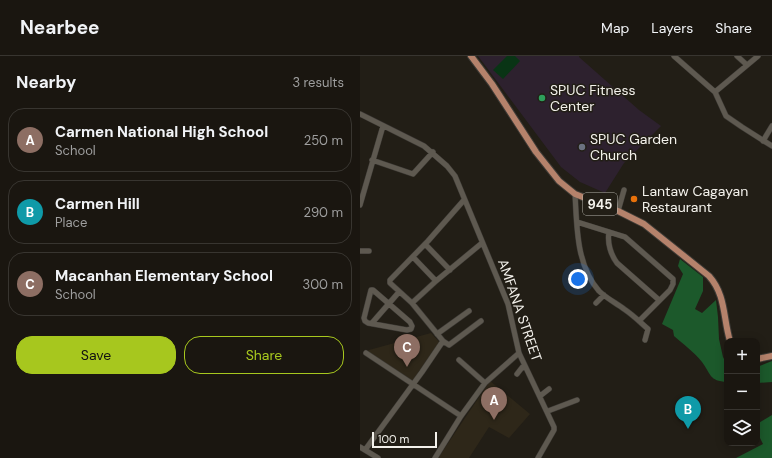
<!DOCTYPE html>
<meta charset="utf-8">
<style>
:root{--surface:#1a1610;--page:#27231e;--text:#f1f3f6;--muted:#9f9f9f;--line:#383530;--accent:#a7c71e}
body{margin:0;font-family:"DM Sans",sans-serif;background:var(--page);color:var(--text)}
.controls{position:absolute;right:12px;bottom:12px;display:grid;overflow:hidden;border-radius:8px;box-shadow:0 2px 10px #0003}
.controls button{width:36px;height:36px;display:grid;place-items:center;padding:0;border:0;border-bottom:1px solid var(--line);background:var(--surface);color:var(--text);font:20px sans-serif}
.scale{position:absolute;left:12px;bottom:10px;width:65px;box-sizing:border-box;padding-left:4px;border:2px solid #f3f1eb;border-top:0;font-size:11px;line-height:14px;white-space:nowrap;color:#f3f1eb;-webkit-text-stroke:3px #221e16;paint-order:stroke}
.you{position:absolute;left:218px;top:223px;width:14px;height:14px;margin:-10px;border:3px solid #fff;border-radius:50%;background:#1a73e8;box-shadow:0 0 0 6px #1a73e833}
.badge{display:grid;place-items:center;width:26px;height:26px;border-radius:50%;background:var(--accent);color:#fff;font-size:13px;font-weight:700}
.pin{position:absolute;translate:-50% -33px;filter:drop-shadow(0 1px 2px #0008)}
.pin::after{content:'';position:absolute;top:21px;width:14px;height:12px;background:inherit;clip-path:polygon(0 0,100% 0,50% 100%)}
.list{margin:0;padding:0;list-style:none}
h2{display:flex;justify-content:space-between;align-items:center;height:52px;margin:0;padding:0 16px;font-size:17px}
h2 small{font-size:13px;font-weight:400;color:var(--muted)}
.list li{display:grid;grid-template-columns:26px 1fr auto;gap:12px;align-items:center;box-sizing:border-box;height:64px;margin:0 8px 8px;padding:0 8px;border:1px solid var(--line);border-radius:16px}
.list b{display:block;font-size:15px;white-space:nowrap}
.list p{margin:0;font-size:13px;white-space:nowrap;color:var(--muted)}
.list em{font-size:13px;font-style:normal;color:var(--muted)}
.actions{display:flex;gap:8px;padding:12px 16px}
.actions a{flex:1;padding:9px 0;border:1px solid var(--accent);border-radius:16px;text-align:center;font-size:14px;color:var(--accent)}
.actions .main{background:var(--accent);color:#111}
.icon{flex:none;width:22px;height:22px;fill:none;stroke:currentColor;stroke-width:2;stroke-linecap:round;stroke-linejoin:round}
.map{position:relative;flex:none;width:412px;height:402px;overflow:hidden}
header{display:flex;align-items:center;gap:24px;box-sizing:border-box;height:56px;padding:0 20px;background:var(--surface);border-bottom:1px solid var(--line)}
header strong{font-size:19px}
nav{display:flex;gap:22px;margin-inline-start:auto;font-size:14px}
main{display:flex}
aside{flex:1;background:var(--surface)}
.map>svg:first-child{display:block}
</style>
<header>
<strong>Nearbee</strong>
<nav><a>Map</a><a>Layers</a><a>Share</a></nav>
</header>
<main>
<aside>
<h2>Nearby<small>3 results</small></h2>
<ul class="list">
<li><span class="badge" style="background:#8d6e63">A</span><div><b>Carmen National High School</b><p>School</p></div><em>250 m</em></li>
<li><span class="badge" style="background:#0f9aa8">B</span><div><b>Carmen Hill</b><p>Place</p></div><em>290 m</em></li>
<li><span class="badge" style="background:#8d6e63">C</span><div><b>Macanhan Elementary School</b><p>School</p></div><em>300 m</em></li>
</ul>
<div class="actions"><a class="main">Save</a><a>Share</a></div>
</aside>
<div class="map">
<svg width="412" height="402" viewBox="0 0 412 402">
<rect width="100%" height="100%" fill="#221e16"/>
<path fill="#2d212e" d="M118 0H219V1L279 54 301 70 264 107 245 137 220 126 201 111Z"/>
<path fill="#2e2719" d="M71 277 81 288 53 327 7 295 9 294Z
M130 325 170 358 149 382 129 371 109 402H78Z"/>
<path fill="#093415" d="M147 0H155L160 5 143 23 133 14Z"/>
<path fill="#1c592b" d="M320 203 343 221V235L335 253 342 257 356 244 358 261 359 283 363 301 367 309V326C349 325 351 318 342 306 334 296 323 288 314 280L313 274 302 268 323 218 318 210Z
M412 305V326L397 327V311Z
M412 359V402H376L403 388 397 376V368Z"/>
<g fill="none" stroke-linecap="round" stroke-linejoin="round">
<defs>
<path id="minor" d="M314 0 355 36 366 60 382 71 412 90
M377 0 387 9
M355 36 398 0
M0 58 64 90 87 110 95 120 148 248 159 297 194 371V374L178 402
M403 85 412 70
M12 104 53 118 73 96
M215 138C217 170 216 209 239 235 246 242 256 247 264 253 273 259 280 266 288 273L285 284
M104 144 68 185 30 224V227L52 247 83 285 89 289 121 265
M0 149 23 70
M258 155 264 134
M217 166 265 181 313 223V228L310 234 279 265
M249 176C247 187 251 199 257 207L299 244
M65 188 90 214
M0 195H9
M53 201 76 225
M11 234H13L50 266 52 270 51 273 47 274 8 267 5 265 4 262Z
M52 247 76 225 122 187
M236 247 244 239
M12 267 39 236
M77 278 109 255
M6 297 101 360
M99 304 125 327
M157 318 164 309
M180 340 189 333
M188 355 217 344
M0 391 18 402
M5 394 62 316 83 285
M75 402 101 360 125 327 159 297"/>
<path id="major" d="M111 0 132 28 176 96 199 125 215 138 258 155 284 168 349 220C366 239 363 262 370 285
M397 303 412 300"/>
</defs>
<use href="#minor" stroke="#3e3b36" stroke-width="6"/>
<use href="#major" stroke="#3e3b36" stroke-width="8"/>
<use href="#minor" stroke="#5e5950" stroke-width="5"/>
<use href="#major" stroke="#b5826b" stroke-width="6"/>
</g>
<circle fill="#2e9e5b" stroke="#221e16" stroke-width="1.5" cx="182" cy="42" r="4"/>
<circle fill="#6b7280" stroke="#221e16" stroke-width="1.5" cx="222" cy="91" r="4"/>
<circle fill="#e8710a" stroke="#221e16" stroke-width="1.5" cx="274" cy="143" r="4"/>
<g text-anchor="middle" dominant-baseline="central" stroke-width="3" stroke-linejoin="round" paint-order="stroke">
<rect fill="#221e16" stroke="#b4b2ab" stroke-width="1" x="223" y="137" width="34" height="22" rx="3"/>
<g font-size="13" font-weight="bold" fill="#f3f1eb">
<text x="240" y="148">945</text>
</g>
<g font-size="14" fill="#f3f1eb" stroke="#221e16" text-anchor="start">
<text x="190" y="34">SPUC Fitness<tspan x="190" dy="16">Center</tspan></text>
<text x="230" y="83">SPUC Garden<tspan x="230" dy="16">Church</tspan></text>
<text x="282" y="135">Lantaw Cagayan<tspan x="282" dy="16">Restaurant</tspan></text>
</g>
<g font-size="14" fill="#f3f1eb" stroke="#221e16">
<text transform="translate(160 254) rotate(71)">AMFANA STREET</text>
</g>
</g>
</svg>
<div class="controls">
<button>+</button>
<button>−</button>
<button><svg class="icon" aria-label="layers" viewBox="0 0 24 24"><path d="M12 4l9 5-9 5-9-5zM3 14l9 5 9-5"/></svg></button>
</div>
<div class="scale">100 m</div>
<div class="you"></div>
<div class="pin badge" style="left:134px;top:364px;background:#8d6e63">A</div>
<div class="pin badge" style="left:328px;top:373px;background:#0f9aa8">B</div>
<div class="pin badge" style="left:47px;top:311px;background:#8d6e63">C</div>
</div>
</main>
